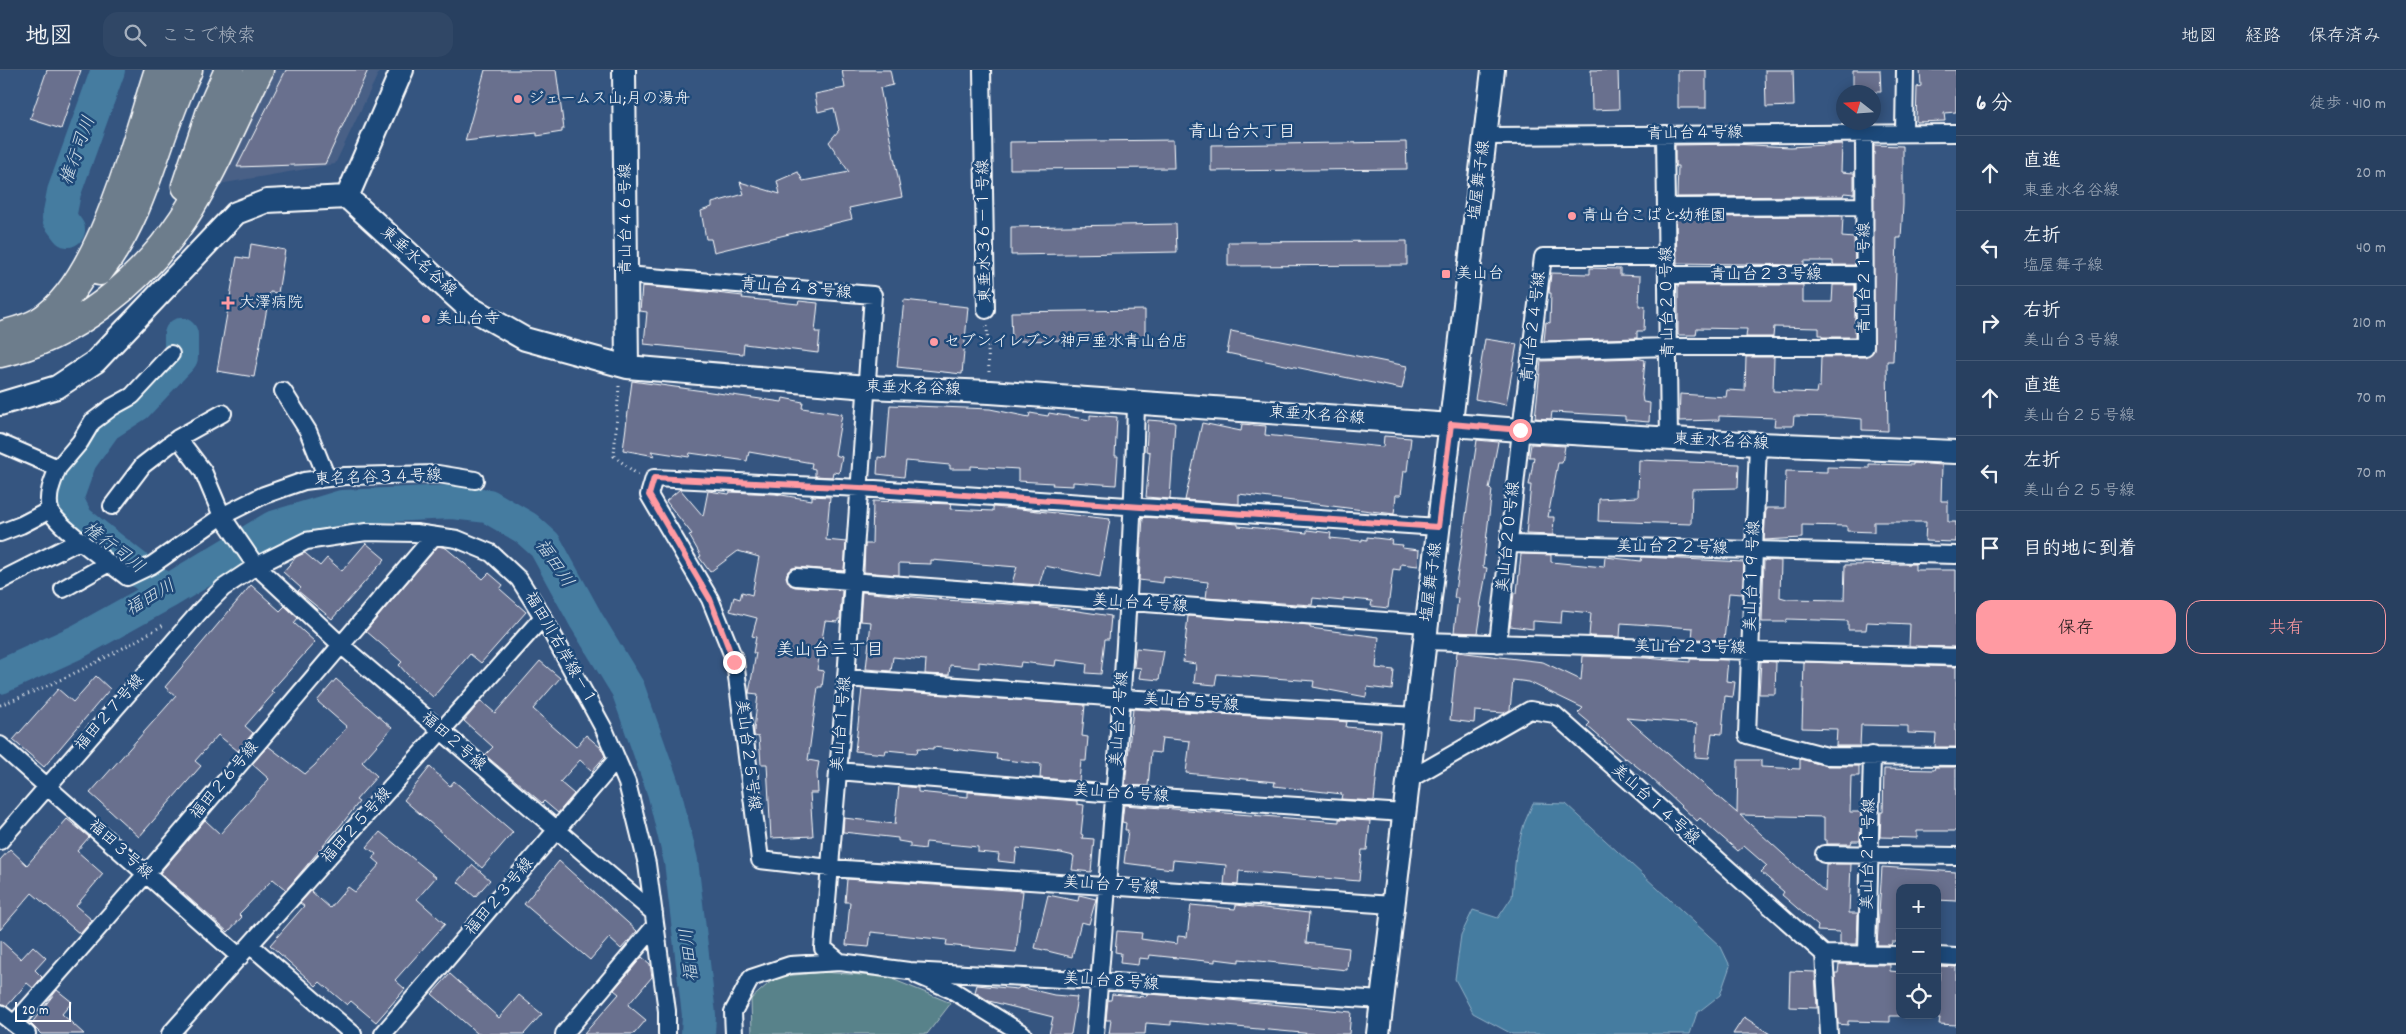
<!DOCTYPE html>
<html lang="ja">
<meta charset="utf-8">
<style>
:root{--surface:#284060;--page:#304766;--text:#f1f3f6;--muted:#a5afbd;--line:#445975;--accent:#ff9aa2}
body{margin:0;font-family:Dekko,"Klee One",sans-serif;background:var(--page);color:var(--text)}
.controls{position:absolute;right:15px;bottom:15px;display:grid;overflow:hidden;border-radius:10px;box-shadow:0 2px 12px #0003}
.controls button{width:45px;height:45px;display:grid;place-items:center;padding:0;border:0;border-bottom:1px solid var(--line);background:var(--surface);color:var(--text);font:25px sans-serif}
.compass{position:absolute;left:1836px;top:15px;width:45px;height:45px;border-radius:50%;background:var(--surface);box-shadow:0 2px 12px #0003;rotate:287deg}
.scale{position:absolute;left:15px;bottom:12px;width:56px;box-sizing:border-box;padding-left:5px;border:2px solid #fff;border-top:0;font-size:14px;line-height:18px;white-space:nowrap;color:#fff;-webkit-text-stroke:4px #1f4a7a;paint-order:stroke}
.stop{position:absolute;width:15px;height:15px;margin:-11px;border:4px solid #ff9aa2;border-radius:50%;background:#fff}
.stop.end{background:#ff9aa2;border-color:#fff;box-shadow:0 1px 5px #0008}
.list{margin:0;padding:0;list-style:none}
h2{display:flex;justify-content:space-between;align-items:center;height:65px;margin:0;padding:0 20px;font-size:21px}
h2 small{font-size:16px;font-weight:400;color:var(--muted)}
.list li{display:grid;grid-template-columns:32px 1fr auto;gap:15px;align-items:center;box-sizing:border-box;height:75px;padding:0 20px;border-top:1px solid var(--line)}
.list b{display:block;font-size:19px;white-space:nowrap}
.list p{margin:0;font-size:16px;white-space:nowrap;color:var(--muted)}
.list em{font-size:16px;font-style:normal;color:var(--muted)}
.actions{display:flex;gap:10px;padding:15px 20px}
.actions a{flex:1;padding:11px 0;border:1px solid var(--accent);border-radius:15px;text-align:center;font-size:18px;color:var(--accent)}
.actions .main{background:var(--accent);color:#111}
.icon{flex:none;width:28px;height:28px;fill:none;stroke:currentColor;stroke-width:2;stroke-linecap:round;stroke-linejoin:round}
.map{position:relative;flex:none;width:1956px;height:964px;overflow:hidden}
header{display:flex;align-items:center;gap:30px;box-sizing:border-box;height:70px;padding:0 25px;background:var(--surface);border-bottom:1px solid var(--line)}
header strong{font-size:24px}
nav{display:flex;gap:28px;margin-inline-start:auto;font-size:18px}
.search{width:350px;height:45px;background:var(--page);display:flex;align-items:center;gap:12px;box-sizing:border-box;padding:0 18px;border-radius:15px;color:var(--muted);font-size:19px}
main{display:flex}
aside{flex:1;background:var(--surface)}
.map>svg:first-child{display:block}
</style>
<header>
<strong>地図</strong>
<div class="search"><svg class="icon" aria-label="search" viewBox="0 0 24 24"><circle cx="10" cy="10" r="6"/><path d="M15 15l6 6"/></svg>ここで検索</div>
<nav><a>地図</a><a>経路</a><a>保存済み</a></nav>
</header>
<main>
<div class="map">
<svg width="1956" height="964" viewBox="0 0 1956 964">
<rect width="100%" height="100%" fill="#355580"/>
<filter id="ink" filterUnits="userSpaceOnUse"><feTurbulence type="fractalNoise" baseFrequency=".02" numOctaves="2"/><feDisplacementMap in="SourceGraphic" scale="10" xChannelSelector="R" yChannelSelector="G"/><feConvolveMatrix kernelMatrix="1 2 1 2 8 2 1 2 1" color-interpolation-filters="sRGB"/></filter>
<g filter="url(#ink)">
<path fill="#496086" d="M272 0H380L335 94 219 114Z"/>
<path fill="#58828a" stroke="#acc0c4" d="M823 902 887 907 951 933 927 964H752L751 929 776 907Z"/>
<path fill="#447ca0" stroke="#8fb0c6" d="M1533 733 1566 734 1721 877 1730 896 1720 925 1697 943 1690 964H1512L1473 943 1455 909 1461 865 1473 840 1498 848 1512 827 1516 784 1524 754Z"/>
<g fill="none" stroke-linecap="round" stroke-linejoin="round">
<path stroke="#447ca0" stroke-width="34" d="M68 160 59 148 64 122 108 0
M167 522 77 451 66 429 80 390 105 355 136 335 181 287V265
M0 607 77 572 167 522 273 458 342 437 452 432 488 436 526 458 545 475 586 550 628 619 664 721 681 791 699 945 698 964"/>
</g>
<path fill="#69708e" stroke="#fff" d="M47 0H81L61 59 30 49Z
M286 0H368L325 94 237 97Z
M485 0H556L564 59H562V62L537 66V63L465 71Z
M842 0H890L893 15 880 18 902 127 849 138 852 149 714 182 711 169H706L701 141 712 137V133L744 124 740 112 780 124 777 111 798 102 803 111 849 102 829 72 839 60 834 38 818 42 815 24 845 18Z
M1591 0H1618L1619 39 1592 40Z
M1678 0H1706V38H1678Z
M1765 0H1793L1794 36 1766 37Z
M1853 0H1880L1881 22H1853Z
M1920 0H1956V42L1944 43 1945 51 1916 52 1917 17 1921 16Z
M1173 70 1174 98 1010 99V72Z
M1406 72 1407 99 1211 101V75Z
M1734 74 1790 77 1842 74 1841 102 1854 103V124L1844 123 1843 126 1677 127 1678 96H1675V75Z
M1874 75 1903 76V135L1901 168H1897L1893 291H1887L1888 361 1862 360V349L1837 347 1794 346 1793 356H1774L1775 348 1719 346V350L1679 351 1680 324 1726 327 1727 320 1745 321 1746 287H1774L1773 321 1816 323 1817 317H1820L1821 287H1865L1873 282Z
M1843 146 1842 167 1854 168 1855 195H1833V191H1804V195L1677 193 1676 147Z
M1176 154 1177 182 1011 185V157Z
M1407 171V195L1228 196V172Z
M251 174 285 180 278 223 270 222 254 307 217 301 237 187 249 189Z
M1590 198 1620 199V205L1640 206 1639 236H1645L1644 261H1637V268L1544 271 1546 252 1550 253 1551 223H1549L1551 203 1590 204Z
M1678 215H1803V232H1832L1833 215H1855V267H1822V265H1819V258L1774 257 1773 267H1746L1747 259 1697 258 1696 265H1678Z
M642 216 716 223 743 226 742 228 798 234 799 231 818 233 815 262H820L818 283 744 274 743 284 644 274 647 242 640 241Z
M904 230 968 237 962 304 897 297Z
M1145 240V269L1012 271 1011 242Z
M1231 261 1407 296 1402 319 1227 283Z
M1485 269 1517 274 1506 335 1475 329Z
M1637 288 1645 290 1642 325 1643 332 1650 333 1649 352 1625 350V346L1552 342 1551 349 1535 348 1541 291Z
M632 311 782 332 783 328 803 332 802 338 842 344 835 385 842 387 839 403 833 402 832 407 815 406V399L811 398 812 393 749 382 747 391 690 383 689 387 651 381 655 386 623 380Z
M890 335 990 339 1029 347 1030 343 1048 346 1049 343 1090 350V345L1117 347 1115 386H1118L1116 415 1073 412V416L1052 415 1053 413 1018 411V399L971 396V399H950V395L906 391 904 407 877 404 878 387 886 388Z
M1148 350 1175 352 1170 429 1146 427 1150 382 1146 381Z
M1202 353 1241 361 1242 354 1266 356 1265 365 1383 377 1384 366 1411 368 1407 401H1404L1401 425H1396L1394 444 1239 424V434L1185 430Z
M1477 370 1498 372 1489 419 1492 420 1483 497 1487 498 1480 537H1482L1478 563 1454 562 1458 528H1454Z
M1531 374 1565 376 1562 393H1558L1548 447H1554L1553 465 1526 464 1531 415H1529L1534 387H1529Z
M1639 390 1739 394 1738 418 1692 419 1691 454 1598 451 1599 429 1638 427Z
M1913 393 1942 395 1941 431H1948V452H1956V472L1925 471 1926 452H1874V462L1847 461V456L1802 455V468L1764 470 1766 438H1785L1786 401 1827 402V397L1869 398V394L1913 395Z
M680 419 703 446 708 421 729 424 730 422 775 424 812 430V426L830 427 826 470 846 472 844 501 796 497 788 501 786 507 790 515 795 517 842 520 840 549H838V552L825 551 817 600 824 601 822 617H818L808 690 819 692 817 703 818 723H810L813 766 771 768 767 694H761L759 667 754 666V659L758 624 749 623 756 583H753L756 567 752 566 757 548 730 541 734 527 740 529 742 522 752 525 759 487 738 481 710 502 699 487 701 486 689 465 692 464 666 431Z
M873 431 951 434 950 439 993 441V437L1020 439 1110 449 1100 507 1045 496 1039 515 1012 513 1017 497 931 490V494L899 493V505L864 502 865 474H872Z
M1143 447 1238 454V456L1307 463V460L1331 463 1330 468 1362 471V469L1367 470V467L1392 470 1391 474 1403 475 1402 478 1419 480 1418 496 1401 494 1400 500 1393 499 1388 538 1371 536 1372 531 1343 528V531L1313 528 1312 535 1206 528 1208 512 1164 507 1163 513 1139 510Z
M366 473 385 489 332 549 298 521 301 518 283 502 296 487 305 483 320 496 327 488 342 501Z
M438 476 446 478 483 509 489 503 503 515 500 519 526 542 481 593 470 584 433 627 407 604 399 595 402 592 366 561Z
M1521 484 1551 485V492L1604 497 1605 487 1641 491 1642 487 1744 492 1742 524 1729 523 1724 570 1692 569 1693 558 1621 553 1620 567 1589 566 1591 543 1562 540 1561 553 1533 551V559L1510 556 1514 523H1517Z
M1764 490 1781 491 1780 527 1787 529 1844 530 1845 495 1915 494V500H1956V577L1909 576 1910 554 1867 552 1866 560H1848V551L1787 549 1786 552H1762Z
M251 515 280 541 285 536 298 548 294 553 315 572 271 621 274 623 245 656 253 663 238 681 218 665 195 691 201 696 139 767 90 723 176 626 165 617Z
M862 522 945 530 1045 536 1111 546 1109 569H1105L1101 604 1086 603 1087 594 1056 590 1055 596 1021 592 1020 597 979 592V598L950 595 949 605 925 604 926 590 893 587 891 601 866 599 871 552 860 551Z
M1188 546 1310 555V558L1379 567 1376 598 1394 600 1392 620 1367 617 1366 627 1313 617 1314 611 1217 604 1215 615 1194 613 1196 594 1183 592Z
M1136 578 1164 581 1159 610 1139 608 1141 598 1134 597Z
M1457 582 1543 592 1581 610 1583 586 1646 588 1690 592V589L1728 590 1726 611 1735 612 1733 627 1725 626 1722 664 1712 663 1709 688 1695 687 1697 654 1626 648 1737 743 1738 690H1761V697L1800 699V689L1827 696H1859V706H1851L1850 742H1861L1860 771H1852L1851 774H1827V770H1824V747L1740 745 1825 822 1826 794H1851L1849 843H1858L1857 874H1840V862L1817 861 1818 856 1782 825 1784 822 1761 802 1767 796 1744 776 1738 781 1700 748 1697 751 1649 706 1626 688 1625 689 1587 656 1590 653 1578 643 1583 638 1529 612 1513 610 1510 640 1504 643 1475 641 1474 653 1450 650Z
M540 591 560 608 533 639 576 677 586 665 601 678 605 686 592 701 580 690 560 712 574 724 558 743 544 731 542 733 485 685 493 677 464 651 481 631 495 643Z
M1761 591 1776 592 1775 624H1759Z
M1804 592 1956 597V677H1935L1936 664 1908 663V656L1861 655 1860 676H1836L1837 659 1802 658Z
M96 606 110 619 44 697 13 670 58 619 73 632Z
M336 609 392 658 362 692 377 706 356 730 359 732 345 750 286 820 273 809 239 844 242 847 228 862 160 803 205 750 220 764 269 709 252 694 268 676 305 704 315 695 347 657 317 631Z
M862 619 1085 635 1082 666 1088 667 1086 691H1081L1079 711 1040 708 1041 694 996 689 997 684 933 677V679L918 678 917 683 886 680 885 684 855 681Z
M1133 639 1338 651 1347 652 1346 657 1381 660 1374 731 1341 729 1342 724 1274 716 1275 712 1186 703 1190 671 1162 668 1160 683 1151 682 1148 716 1125 715Z
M430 697 450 716 454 711 513 762 482 798 404 730Z
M1935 697H1956V761H1917V768L1880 767 1881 742H1883L1884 699 1934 700Z
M899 716 918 718V722L968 727V722L1077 731V734L1084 735 1081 764 1083 765 1082 768 1094 769 1091 802 1072 800 1074 786 1061 783 1017 778 1015 793 998 791 999 784 978 782V777L926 772 925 779 910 777V773L898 771V768L843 762 844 748 895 754Z
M1124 735 1339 752V749L1370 751 1367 780H1362L1359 811 1239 801 1238 815 1224 814 1226 795 1173 790 1172 799 1124 793 1128 760H1125L1126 753 1122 752Z
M67 749 89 767 77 781 103 804 76 836 92 850 80 864 32 823 0 860V790L10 779 27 795Z
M380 762 436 807 417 829 445 854 395 910 405 919 376 952 351 931 347 935 320 912 316 916 270 875 304 836 300 833 311 821 330 838 348 817 355 822 380 794 373 788 376 784 367 777Z
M559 791 637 861 621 879 609 868 590 890 524 834Z
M473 795 490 810 475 827 458 812Z
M1882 797 1956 802V831L1937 830V818H1900L1897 872H1892L1891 875H1877Z
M847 809 1023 821 1016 882 946 875 947 870 871 862 869 877 846 875 850 832H845Z
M1048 825 1078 831 1079 825 1096 829 1089 854 1081 852 1072 887 1035 878Z
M1191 835 1235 839 1236 835 1309 843 1306 873 1349 878 1347 900 1239 889V892L1215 889V892L1150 885 1149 889 1139 888 1138 895 1120 893 1121 883 1115 882 1117 861 1142 863 1141 869 1177 874 1178 866 1187 867Z
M0 870 21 889 33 876 46 888 35 900 42 907 33 918 27 913 7 936 0 933Z
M642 887 650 894 652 907 628 935 646 950 634 964H584L619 924 614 920Z
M1839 894 1890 895V901L1900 902V946H1890V952L1848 951V955L1838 954 1835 903H1838Z
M1940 896 1956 897V955L1939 954 1940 948H1937Z
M1790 901 1815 902 1817 938 1789 937Z
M450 904 499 948 519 925 542 944 524 964H478L432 924Z
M977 915 1017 919 1020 917 1054 925 1077 927 1071 964H1049L1053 947 989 931 975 922Z
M57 920 72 932 62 944 84 964H41L31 954Z
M1112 924 1146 927 1147 924 1209 928 1351 942 1349 964H1313L1171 951V955L1146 953 1145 964H1109L1111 950H1106L1108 930H1111Z
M1744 947 1770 964H1733Z"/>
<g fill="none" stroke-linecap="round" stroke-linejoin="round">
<defs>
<path id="street" d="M982 0 986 240
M1904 62 1905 0
M1665 64 1669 369
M1486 66 1956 63
M1667 137 1864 136
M626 205 873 225 846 608 823 878 840 892
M1667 205H1865
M1531 281 1668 277H1865L1864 62
M283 321 308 361 327 408
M178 368 203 401 222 446 256 496 341 575 654 843
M0 373 58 398C53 410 46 426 50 440 55 455 112 495 127 507L152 495 222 446 264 425 304 411 345 406 438 404 475 410
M1758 374 1747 665 1827 686 1956 687
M58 398 80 372 92 352 112 337 132 326 171 284
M112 436 143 395 178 368 223 343
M0 463 21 455 50 440
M1509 474 1956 485
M796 507 1426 554
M0 511 81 470
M63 519 109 493
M1424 571 1956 587
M1498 574 1521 360 1543 187H1667
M846 608 1122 628 1415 646
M0 675 240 887
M838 701 1114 724 1404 743
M1408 710 1530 640 1554 644 1824 884 1900 885
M0 771 201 540 223 518 256 496 306 471 366 462 416 463 457 469 491 483 519 509 543 547 604 659 627 713 647 794 667 941V964
M1824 784 1956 786
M1393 835 830 798 760 790 735 591 710 529 649 425 654 408 860 418 1438 457
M250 875 353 964
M1824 884 1829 964
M1867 884 1872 685
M1937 886 1956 887
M917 905 952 920 1023 964
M0 943 27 964
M14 954 146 804 434 466
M170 964 543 547
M383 964 617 689
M564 964 655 856
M734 964 733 942 751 908 790 895 840 892 909 901 1100 911 1381 930
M1095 964C1112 754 1131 544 1136 334"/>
<path id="secondary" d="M624 0 627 297
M347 127 402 0
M0 334 57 317 95 292 236 143 267 131 347 127 465 235 525 269 627 297 867 317 990 322 1521 360 1758 374 1956 382
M1378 964 1493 0"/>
<path id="highway" d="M186 116 212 38 229 0
M99 201C146 141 155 67 188 0
M6 264C17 261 29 258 39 252 102 214 136 69 159 0
M0 283C73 268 142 211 183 149 213 103 234 50 259 0"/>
</defs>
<use href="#street" stroke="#fff" stroke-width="20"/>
<use href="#secondary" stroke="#fff" stroke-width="26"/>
<use href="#highway" stroke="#fff" stroke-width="31"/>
<path stroke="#fff" stroke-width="3" stroke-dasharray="1 4" stroke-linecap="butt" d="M987 256 989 302
M619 316 614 386 638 405
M0 635C61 612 109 587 165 554"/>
<use href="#street" stroke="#1f4a7a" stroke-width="16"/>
<use href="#secondary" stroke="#1f4a7a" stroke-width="22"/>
<use href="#highway" stroke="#6d7d8c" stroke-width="28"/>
</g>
</g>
<g fill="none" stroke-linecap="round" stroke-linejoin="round" filter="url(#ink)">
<path stroke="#ff9aa2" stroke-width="6" d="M734 592 710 529 649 425 654 408 860 418 1438 457 1451 354 1520 360"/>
</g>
<g fill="#ff9aa2" stroke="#1f4a7a" stroke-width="2">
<circle cx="518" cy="29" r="5"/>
<circle cx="1572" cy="146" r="5"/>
<rect x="1441" y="199" width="10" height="10" rx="2.5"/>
<path d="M225.5 225.5h5v5h5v5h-5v5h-5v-5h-5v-5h5z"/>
<circle cx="426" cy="249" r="5"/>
<circle cx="934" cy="272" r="5"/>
</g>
<g text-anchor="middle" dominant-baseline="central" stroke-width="5" stroke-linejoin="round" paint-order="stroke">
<g font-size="16" fill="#fff" stroke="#1f4a7a" text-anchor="start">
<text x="528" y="29">ジェームス山;月の湯舟</text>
<text x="1582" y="146">青山台こばと幼稚園</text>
<text x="1456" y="204">美山台</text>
<text x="239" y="233">大澤病院</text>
<text x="436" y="249">美山台寺</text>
<text x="944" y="272">セブンイレブン 神戸垂水青山台店</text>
</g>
<g font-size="16" fill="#fff" stroke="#1f4a7a">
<text transform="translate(1695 64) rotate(-1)">青山台４号線</text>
<text transform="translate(1480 110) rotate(-83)">塩屋舞子線</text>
<text transform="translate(626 149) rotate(-90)">青山台４６号線</text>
<text transform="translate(985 161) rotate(-91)">東垂水３６－１号線</text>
<text transform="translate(418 192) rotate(42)">東垂水名谷線</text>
<text x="1766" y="205">青山台２３号線</text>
<text transform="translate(1865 208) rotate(-90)">青山台２１号線</text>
<text transform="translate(796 219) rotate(5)">青山台４８号線</text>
<text transform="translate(1668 232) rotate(-91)">青山台２０号線</text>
<text transform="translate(1534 257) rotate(-83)">青山台２４号線</text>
<text transform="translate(913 319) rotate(2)">東垂水名谷線</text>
<text transform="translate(1317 346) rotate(4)">東垂水名谷線</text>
<text transform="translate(1721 372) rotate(3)">東垂水名谷線</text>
<text transform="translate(378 408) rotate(-2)">東名名谷３４号線</text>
<text transform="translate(1509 467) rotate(-84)">美山台２０号線</text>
<text transform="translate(1672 478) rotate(1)">美山台２２号線</text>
<text transform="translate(1753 506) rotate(-88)">美山台１９号線</text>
<text transform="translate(1432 512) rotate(-83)">塩屋舞子線</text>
<text transform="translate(1140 534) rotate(4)">美山台４号線</text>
<text transform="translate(1690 578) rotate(1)">美山台２３号線</text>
<text transform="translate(560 579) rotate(60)">福田川右岸線－１</text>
<text transform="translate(1191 633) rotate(4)">美山台５号線</text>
<text transform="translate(110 643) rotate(-49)">福田２７号線</text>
<text transform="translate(1120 649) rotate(-86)">美山台２号線</text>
<text transform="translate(842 654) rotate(-85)">美山台１号線</text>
<text transform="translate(453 672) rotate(41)">福田２号線</text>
<text transform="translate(747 685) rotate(83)">美山台２５号線</text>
<text transform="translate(225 711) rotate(-50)">福田２６号線</text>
<text transform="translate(1121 724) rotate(4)">美山台６号線</text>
<text transform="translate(1655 735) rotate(42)">美山台１４号線</text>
<text transform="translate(357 756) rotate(-48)">福田２５号線</text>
<text transform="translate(120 780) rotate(42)">福田３号線</text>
<text transform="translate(1869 784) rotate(-89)">美山台２１号線</text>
<text transform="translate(1111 816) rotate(4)">美山台７号線</text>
<text transform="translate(500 827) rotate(-50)">福田２３号線</text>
<text transform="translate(1111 912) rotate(4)">美山台８号線</text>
</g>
<g font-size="18" fill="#fff" stroke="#1f4a7a">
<text x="1242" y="63">青山台六丁目</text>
<text x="830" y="581">美山台三丁目</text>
</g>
<g font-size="18" font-style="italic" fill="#d0dee7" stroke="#1f4a7a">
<text transform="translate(79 81) rotate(-70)">権行司川</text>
<text transform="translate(113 479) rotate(38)">権行司川</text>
<text transform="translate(553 494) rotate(56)">福田川</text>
<text transform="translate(151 529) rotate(-30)">福田川</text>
<text transform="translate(691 885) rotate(-96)">福田川</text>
</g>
</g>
</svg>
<div class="controls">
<button>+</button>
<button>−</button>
<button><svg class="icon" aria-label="locate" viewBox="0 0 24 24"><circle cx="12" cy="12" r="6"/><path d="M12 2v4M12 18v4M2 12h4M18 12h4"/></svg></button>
</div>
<svg class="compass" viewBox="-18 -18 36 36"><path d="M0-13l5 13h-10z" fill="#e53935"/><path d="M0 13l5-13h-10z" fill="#a5afbd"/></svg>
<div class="scale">20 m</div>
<div class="stop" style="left:1520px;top:360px"></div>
<div class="stop end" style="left:734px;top:592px"></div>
</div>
<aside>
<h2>6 分<small>徒歩 · 410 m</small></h2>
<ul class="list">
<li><svg class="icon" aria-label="ahead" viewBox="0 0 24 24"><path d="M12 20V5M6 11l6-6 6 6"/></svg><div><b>直進</b><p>東垂水名谷線</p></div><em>20 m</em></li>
<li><svg class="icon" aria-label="left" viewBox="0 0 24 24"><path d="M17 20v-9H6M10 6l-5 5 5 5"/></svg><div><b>左折</b><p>塩屋舞子線</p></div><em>40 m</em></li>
<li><svg class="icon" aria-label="right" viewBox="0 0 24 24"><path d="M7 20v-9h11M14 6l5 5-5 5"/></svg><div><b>右折</b><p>美山台３号線</p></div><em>210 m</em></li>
<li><svg class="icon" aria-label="ahead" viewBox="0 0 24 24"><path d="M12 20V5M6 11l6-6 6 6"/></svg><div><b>直進</b><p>美山台２５号線</p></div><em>70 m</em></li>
<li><svg class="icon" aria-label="left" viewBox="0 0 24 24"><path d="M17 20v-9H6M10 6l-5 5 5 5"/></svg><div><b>左折</b><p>美山台２５号線</p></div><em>70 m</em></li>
<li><svg class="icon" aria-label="arrive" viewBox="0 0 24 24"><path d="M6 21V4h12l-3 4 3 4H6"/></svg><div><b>目的地に到着</b></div></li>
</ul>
<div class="actions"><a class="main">保存</a><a>共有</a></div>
</aside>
</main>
